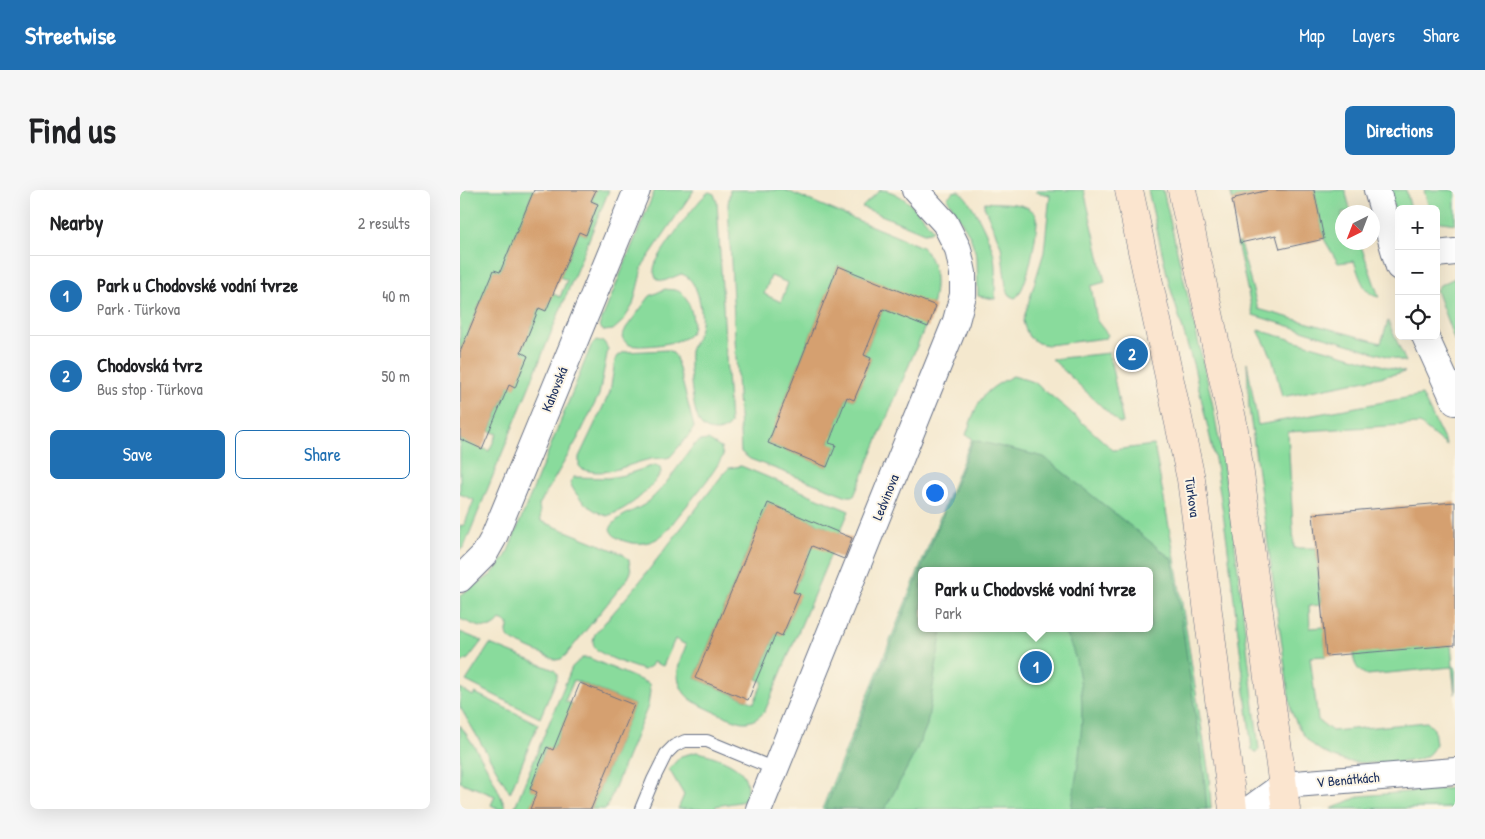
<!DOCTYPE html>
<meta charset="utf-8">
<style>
:root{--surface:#fff;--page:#f6f6f6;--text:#202124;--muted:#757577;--line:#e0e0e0;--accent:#1f6fb2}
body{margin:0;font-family:"Patrick Hand",sans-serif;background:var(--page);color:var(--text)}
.controls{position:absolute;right:15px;top:15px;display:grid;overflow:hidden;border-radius:8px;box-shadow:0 5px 20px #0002}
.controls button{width:45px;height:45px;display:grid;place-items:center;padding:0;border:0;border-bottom:1px solid var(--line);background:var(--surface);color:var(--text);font:25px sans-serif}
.compass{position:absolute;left:875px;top:15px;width:45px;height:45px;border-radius:50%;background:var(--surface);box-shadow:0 5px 20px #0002;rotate:222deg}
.you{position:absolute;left:474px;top:302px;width:18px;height:18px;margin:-12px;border:4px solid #fff;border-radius:50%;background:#1a73e8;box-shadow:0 0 0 8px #1a73e833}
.badge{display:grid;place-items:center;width:32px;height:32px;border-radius:50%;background:var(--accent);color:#fff;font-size:16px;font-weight:700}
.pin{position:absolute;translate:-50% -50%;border:2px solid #fff;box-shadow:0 1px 5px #0006}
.popup{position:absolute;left:458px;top:377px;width:235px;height:65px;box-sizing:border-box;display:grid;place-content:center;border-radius:8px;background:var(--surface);filter:drop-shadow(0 1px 4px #0005);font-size:16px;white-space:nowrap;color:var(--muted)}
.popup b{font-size:19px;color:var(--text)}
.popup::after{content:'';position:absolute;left:50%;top:100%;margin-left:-10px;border:10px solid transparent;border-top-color:var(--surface)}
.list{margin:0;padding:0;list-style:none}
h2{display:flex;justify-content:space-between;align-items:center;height:65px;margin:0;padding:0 20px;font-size:21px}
h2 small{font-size:16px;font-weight:400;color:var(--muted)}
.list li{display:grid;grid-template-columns:32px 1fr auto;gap:15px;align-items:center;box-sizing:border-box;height:80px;padding:0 20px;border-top:1px solid var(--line)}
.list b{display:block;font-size:19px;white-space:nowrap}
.list p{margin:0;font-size:16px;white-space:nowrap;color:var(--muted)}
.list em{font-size:16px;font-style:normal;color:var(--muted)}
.actions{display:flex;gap:10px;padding:15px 20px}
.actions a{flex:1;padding:11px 0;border:1px solid var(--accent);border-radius:8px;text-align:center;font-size:18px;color:var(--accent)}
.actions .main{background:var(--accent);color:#fff}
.icon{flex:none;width:28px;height:28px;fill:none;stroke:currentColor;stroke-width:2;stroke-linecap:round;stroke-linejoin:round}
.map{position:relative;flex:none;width:995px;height:619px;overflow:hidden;border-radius:8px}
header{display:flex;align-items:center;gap:30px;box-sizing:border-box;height:70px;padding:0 25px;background:var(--accent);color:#fff}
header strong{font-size:24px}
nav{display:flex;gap:28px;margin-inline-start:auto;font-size:18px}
.intro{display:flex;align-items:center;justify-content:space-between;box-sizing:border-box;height:120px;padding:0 30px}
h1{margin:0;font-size:35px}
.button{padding:12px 22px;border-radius:8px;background:var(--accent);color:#fff;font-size:18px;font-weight:700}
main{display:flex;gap:30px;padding:0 30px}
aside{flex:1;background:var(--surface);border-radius:8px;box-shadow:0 5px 20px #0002}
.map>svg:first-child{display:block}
</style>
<header>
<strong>Streetwise</strong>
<nav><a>Map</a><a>Layers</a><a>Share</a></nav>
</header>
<div class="intro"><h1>Find us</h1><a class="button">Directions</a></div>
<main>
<aside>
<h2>Nearby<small>2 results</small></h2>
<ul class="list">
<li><span class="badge">1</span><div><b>Park u Chodovské vodní tvrze</b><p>Park · Türkova</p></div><em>40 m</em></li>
<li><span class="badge">2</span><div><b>Chodovská tvrz</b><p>Bus stop · Türkova</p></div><em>50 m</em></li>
</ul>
<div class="actions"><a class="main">Save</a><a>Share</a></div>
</aside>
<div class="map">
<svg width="995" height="619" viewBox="0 0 995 619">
<rect width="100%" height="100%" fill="#fcf5e5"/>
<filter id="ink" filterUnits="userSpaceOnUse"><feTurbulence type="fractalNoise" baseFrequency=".02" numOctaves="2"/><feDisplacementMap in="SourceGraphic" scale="10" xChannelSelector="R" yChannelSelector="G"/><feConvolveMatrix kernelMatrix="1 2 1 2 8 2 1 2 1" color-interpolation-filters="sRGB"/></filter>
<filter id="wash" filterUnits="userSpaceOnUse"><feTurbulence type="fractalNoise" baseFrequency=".0096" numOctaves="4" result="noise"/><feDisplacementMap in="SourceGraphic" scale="20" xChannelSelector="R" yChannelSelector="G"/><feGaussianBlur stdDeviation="1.12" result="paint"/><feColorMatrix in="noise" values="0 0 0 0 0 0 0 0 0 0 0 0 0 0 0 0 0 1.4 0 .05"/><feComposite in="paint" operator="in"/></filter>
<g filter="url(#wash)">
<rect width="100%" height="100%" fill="#f4e8ce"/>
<path fill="#89db9c" stroke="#52857d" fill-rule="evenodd" d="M0 0H74L40 82 34 80 0 162Z
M136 0H149L4 357 0 360V335L4 336 14 310 0 304V249L29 261 37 244 30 241 49 195 55 197 67 166 61 162 79 118 86 121 93 104 100 107 107 90 100 87 119 42 126 45 138 14 131 11Z
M195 0H234L183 75 173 115 163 131 153 140 144 141 139 136Z
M270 0H325L462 57C480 75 476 102 470 125L394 306H387L290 269 281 262 268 14ZM378 76 438 101 430 122 423 119 404 165 411 168 394 210 387 207 369 253 376 256 367 277 308 253ZM311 86 328 93 321 112 304 104Z
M420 0C442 0 461 24 473 40L470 42 464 43 402 17Z
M577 0H624L645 92 631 96 637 131 648 145 646 148 588 155 578 153 569 147 565 138 563 131 584 62 590 5 576 2Z
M688 0H703L752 211 761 261 773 338 799 559 796 563 792 560 767 351 755 269 734 177 709 93Z
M770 0H807L775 8 776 9 772 10Z
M854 0H885L891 22H882V52L900 53 919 107C903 105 899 84 894 71L878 73 864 49Z
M928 0H946L951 19H939V28L934 19Z
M964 0H995V34L976 31V19H969Z
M498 1C511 6 531 52 534 65 536 79 535 94 535 109L518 106 517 67 510 46 487 8 493 2Z
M249 2 254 4 257 12 270 234 267 238C259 243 245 242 240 233 232 219 229 178 230 161 231 157 233 155 235 151 238 146 240 139 241 133 243 119 237 87 221 84L204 91 198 90C194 85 193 81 195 75 197 66 241 5 249 2Z
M525 12C541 14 569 10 577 27 578 41 567 102 555 108L550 106 546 97 541 56 524 16Z
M777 53H780L798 119 921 153 928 131 946 172 793 125Z
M995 88V152L976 100 980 95Z
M205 99C210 100 216 99 220 102 230 108 237 134 230 144 222 154 181 158 170 155 166 153 164 151 162 147L166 138 190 106Z
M798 140 945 182 822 207 812 167Z
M136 150 144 152 148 159 139 205 118 248 79 315 81 331 163 364 169 370 171 382 168 388 106 465 101 469 96 470 51 450C45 445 47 441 49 434L40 430C29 445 14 434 0 429V405L31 385 46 366 131 156Z
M208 160 212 162 216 167 234 237 230 244 210 267C204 269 197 268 191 269 167 274 146 288 122 279L119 276V267L150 202 155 171 158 166 164 162Z
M649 163 663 233H659L592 169Z
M787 172 798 235 962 205 987 256 960 234 828 242 834 358H856L861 415 849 416 850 438 864 437 866 466 850 467 858 530 872 541 967 532 974 539 976 554C973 559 970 564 966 566 952 575 902 574 885 571 878 569 867 565 860 560 845 551 837 536 831 520L789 218Z
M553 186 574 192 606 218 653 260 694 255 715 369 749 585 751 619H362L512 248 506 245C518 211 520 202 553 186ZM462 381H690V438H462Z
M248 250 261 258 263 266C251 287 235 306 219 325 213 332 208 341 201 346 192 353 179 355 168 352 160 350 153 347 150 339 156 325 177 321 188 312 206 296 219 275 233 256L240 251Z
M195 275 200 277 201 283C188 302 169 319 147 326 131 321 115 307 110 292L114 287 148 288 164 285Z
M281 276 389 321 305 521C300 527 293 532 285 532 278 533 235 514 229 508 224 504 221 498 219 492 215 478 222 467 226 455L215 449 203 476 193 472 191 476 184 480C175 478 141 465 136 459 132 455 133 449 135 444L177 395 264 283 269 278ZM308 313 368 338 359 358 352 356 333 402 339 405 322 446 316 443 297 489 303 492 294 513 235 488Z
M0 442 22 451 8 469 0 473Z
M30 454 94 480 97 483V488L80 528 6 491Z
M991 455 993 477H995V504L992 477 907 485C897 481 894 474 893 463Z
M122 468H129L185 492 189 494 190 501 188 516 146 619H131L174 515 114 490 105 511 112 514 93 560 86 557 70 598 77 602 70 619H54L112 477Z
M0 498 13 506 15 503 78 534 50 603 0 517Z
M0 535C18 561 34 587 45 617L44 619H39L31 615 35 606 0 592Z
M236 562C245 563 253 566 263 570 283 579 291 589 285 611L256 616 255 619H218L224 605 209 579 221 566Z
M995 598V618L871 619 900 606Z"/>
<path fill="#6ebb84" stroke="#447571" d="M513 250 584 267 713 370 744 584 747 619H611C620 564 634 488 602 438H690V381H462V438H482L467 535 456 561 425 619H365Z"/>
<g id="blocks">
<path fill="#d5a070" d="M74 0H136L131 11 138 14 126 45 119 42 86 121 79 118 61 162 68 166 61 182 55 198 49 195 22 259 0 249V162L34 80 40 82Z
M809 0H854L864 49 820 59 816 45 780 53 772 10 776 9 775 8Z
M378 76 476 116 468 137 423 119 404 165 411 168 403 189 394 210 387 207 369 253 376 255 367 277 308 253Z
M995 312V455L866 466 853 324Z
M308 313 392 348 384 369 352 356 333 402 340 404 322 446 316 443 288 510 235 488Z
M120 493 174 515 131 619H70L77 602 70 599 78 578 87 557 93 560Z"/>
</g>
</g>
<g filter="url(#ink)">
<use href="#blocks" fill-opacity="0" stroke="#677085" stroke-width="1"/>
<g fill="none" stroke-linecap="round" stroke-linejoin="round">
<defs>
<path id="lane" d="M181 619 193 590 206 564 214 556 225 551H247L315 579"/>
<path id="street" d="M917 0 939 77
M976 64 995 62
M965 146 995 212
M0 389 24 365 33 349 177 0
M299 619 496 131 503 105V83L498 59 485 33 455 0
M790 619 823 595 995 581"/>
<path id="secondary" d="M669 0 731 289 773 619
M722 0 773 233 826 619"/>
</defs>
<use href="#lane" stroke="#677085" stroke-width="14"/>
<use href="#street" stroke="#677085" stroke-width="28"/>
<use href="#secondary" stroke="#677085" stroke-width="29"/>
<use href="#lane" stroke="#fff" stroke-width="12"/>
<use href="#street" stroke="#fff" stroke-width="26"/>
<use href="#secondary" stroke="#fbe5cf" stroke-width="28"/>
</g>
</g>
<g text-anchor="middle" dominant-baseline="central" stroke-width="4" stroke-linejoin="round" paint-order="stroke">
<g font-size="14" fill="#1b2f5e" stroke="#fcf5e5">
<text transform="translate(94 199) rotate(-68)">Kahovská</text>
<text transform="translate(425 307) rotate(-68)">Ledvinova</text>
<text transform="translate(733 307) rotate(82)">Türkova</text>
<text transform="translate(888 589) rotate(-5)">V Benátkách</text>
</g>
</g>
</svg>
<div class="controls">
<button>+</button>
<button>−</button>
<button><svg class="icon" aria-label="locate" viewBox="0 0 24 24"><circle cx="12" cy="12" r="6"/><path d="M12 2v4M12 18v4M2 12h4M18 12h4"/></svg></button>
</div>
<svg class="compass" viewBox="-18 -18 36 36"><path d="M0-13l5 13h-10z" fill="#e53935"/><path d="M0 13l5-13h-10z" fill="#757577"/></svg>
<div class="you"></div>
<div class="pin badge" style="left:576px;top:477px">1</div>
<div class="popup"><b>Park u Chodovské vodní tvrze</b>Park</div>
<div class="pin badge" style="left:672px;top:164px">2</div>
</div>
</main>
